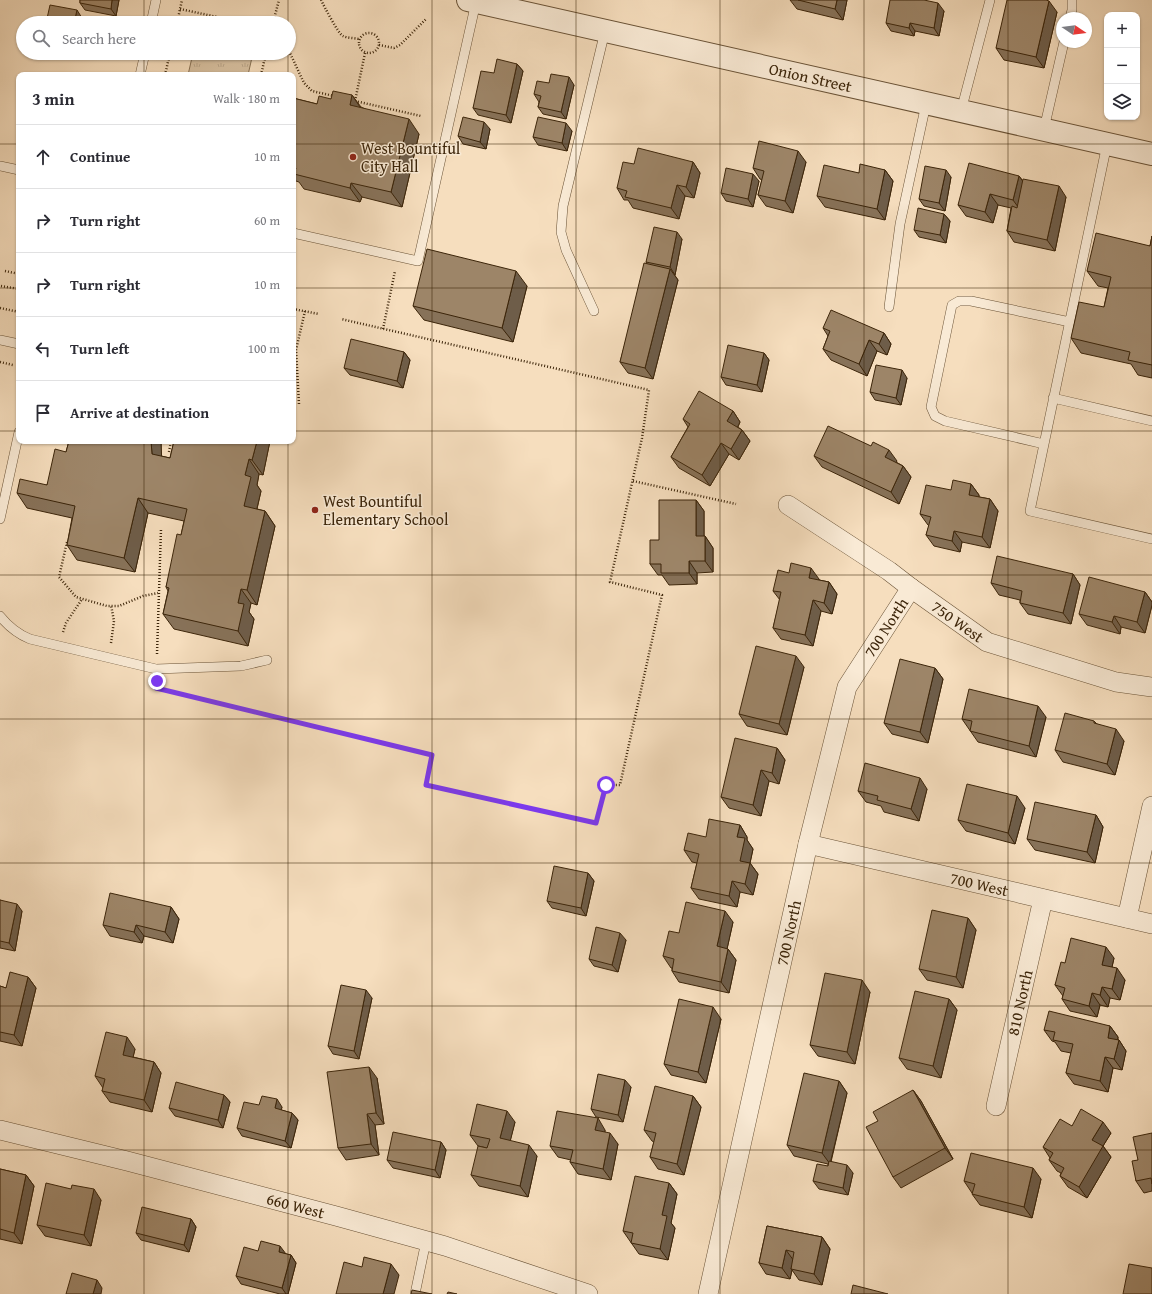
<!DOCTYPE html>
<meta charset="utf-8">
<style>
:root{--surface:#fff;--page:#f7f7f7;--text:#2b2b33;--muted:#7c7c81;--line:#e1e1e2}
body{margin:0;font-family:"Gentium Book Plus",serif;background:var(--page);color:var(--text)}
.controls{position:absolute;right:12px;top:12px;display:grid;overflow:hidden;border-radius:8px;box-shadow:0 1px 3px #0004}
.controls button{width:36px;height:36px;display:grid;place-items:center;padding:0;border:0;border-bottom:1px solid var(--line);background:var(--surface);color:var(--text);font:20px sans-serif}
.compass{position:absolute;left:1056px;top:12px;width:36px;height:36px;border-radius:50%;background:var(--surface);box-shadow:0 1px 3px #0004;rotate:103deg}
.stop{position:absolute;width:12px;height:12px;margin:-9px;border:3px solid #7c3aed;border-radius:50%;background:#fff}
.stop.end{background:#7c3aed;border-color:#fff;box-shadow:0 1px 4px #0008}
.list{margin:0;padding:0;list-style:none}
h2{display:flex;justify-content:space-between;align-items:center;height:52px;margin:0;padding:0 16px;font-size:17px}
h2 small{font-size:13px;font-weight:400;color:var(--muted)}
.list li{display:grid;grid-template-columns:26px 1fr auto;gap:12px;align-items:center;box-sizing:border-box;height:64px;padding:0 16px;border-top:1px solid var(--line)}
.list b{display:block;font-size:15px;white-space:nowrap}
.list em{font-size:13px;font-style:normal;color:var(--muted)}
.icon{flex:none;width:22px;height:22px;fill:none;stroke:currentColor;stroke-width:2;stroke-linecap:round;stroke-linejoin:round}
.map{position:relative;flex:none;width:1152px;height:1294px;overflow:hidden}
.search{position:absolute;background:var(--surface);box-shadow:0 1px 3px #0004;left:16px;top:16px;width:280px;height:44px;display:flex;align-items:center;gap:10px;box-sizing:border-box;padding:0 14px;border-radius:22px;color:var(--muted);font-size:15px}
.panel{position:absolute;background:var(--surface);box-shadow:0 1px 3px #0004;left:16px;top:72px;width:280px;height:372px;border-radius:8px}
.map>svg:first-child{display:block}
</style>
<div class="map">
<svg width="1152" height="1294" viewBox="0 0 1152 1294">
<defs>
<pattern id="park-tufts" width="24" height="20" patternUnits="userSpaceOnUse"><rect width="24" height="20" fill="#d6bf9f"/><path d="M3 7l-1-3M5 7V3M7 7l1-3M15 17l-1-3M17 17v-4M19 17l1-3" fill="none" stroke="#b9a488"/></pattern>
</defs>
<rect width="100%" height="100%" fill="#f6debe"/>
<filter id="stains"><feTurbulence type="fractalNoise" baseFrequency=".005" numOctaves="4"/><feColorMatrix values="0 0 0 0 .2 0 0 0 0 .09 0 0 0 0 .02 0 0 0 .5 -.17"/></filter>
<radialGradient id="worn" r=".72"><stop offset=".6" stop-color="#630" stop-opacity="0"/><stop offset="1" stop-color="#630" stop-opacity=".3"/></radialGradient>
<path fill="url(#park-tufts)" stroke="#897254" d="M193 53H253L248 75H188Z"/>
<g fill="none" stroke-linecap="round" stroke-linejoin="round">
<defs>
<path id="service" d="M1070 18 1072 10V0
M151 23 156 0
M140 75 145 53
M961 111 990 0
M1044 129 1064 42
M1107 144 1030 511 1152 539
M0 166 19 170
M293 233 418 261 476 2
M889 307 900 224 926 104
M594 311 566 250 561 232 563 206 605 31
M0 340 19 344
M1053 398 1152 421
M1044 444 945 421 935 416 931 407 952 305 959 301H971L1070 322
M0 519 19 432
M0 616C8 626 18 634 30 639L156 669 241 666 267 660
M415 1294 426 1241"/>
<g id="minor">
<path id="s1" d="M788 505 889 571 911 588 987 642 1116 682 1152 687"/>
<path id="s2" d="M808 844 1152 924"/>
<path d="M1127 918 1152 806"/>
<path id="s3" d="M996 1106 1043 899"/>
<path id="s4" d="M0 1130 127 1161 336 1216 445 1246 588 1294"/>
<path id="s5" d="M708 1294 808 844 847 687 911 588"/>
</g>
<g id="tertiary">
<path id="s6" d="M468 0 1152 154"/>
</g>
</defs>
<use href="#service" stroke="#6a5337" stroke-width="10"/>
<use href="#minor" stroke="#6a5337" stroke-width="20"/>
<use href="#tertiary" stroke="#6a5337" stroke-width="24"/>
<path stroke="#3c250a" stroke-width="2.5" stroke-dasharray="1 2" stroke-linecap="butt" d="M321 0C324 6 339 35 343 36 347 38 354 38 359 39
M180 9 245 23
M177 23 182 0
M273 23 279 0
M359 43a10 10 0 1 1 20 0a10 10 0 1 1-20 0Z
M379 45 394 48 400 45 426 19
M289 51 304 83 312 91 334 96
M165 75 170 53
M261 75 266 53
M355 101 421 116
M355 101 365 53
M5 271 19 274
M1 286 19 289
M0 308 19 312
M293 309 319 314
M383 329 395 271
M0 362 13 365
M299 404 296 350 305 311
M169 452 171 441
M633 481 736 504
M67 542 59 577 76 597 107 606H119L143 596 158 593
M63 632 66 623 82 599
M111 643 114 621 111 605
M157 654 161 529
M157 683 156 688 432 755 426 785 596 823 606 785H620L662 595 610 582 642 438 649 390 341 319"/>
<use href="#service" stroke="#f9ead5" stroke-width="9"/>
<use href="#minor" stroke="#f9ead5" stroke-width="19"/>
<use href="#tertiary" stroke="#f9ead5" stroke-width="22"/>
</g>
<path fill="#877259" stroke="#3c250a" d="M80 0H119L116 16 85 10 80 3Z
M790 0H847L843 20 797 9Z
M944 11 939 36 915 31 914 36 891 31 886 23Z
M1057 12 1044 68 1004 60 996 48Z
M65 53H75L74 55Z
M517 64 523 71 511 123 478 115 473 108 494 73Z
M549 83 574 85 566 119 543 114 538 107 539 102 534 94Z
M352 95 361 107 419 134 402 207 362 197 360 202 304 189 299 182 293 180V98L317 104 331 99Z
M490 129 486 149 463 144 458 136Z
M572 131 567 151 538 145 533 137Z
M693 162 700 173 694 198 685 196 679 219 633 208 628 200H624L617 188 634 164Z
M806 162 793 213 766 206 758 195 762 180 760 179 753 168Z
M885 170 893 181 885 220 825 207 817 196 859 173Z
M1019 176 1023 181 1066 197 1055 251 1014 242 1007 231 1011 208 998 205 993 223 966 216 958 205Z
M951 177 945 211 924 206 919 199Z
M759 181 753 207 726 201 721 193Z
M944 214 950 221 946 243 919 237 914 230Z
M1152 236V378L1138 375 1131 364 1081 353 1071 338 1104 307 1108 288 1098 286 1087 271 1150 246Z
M682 239 675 275 674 274 678 280 653 379 628 373 620 362 647 264 646 262Z
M527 286 513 342 424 320 413 306Z
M823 328 884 333 891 344 887 355 877 351 867 376 831 360 823 349 828 336Z
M404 352 410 360 403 388 350 375 344 368Z
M764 353 769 360 762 392 726 385 721 377Z
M907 378 901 405 875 400 870 392Z
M733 411 740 422 738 427 742 430 750 441 739 460 729 454 710 486 679 468 671 457 688 427 683 419Z
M69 441H161V456L170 458 174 441H270L263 475 259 474 257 485 261 491 257 509 265 511 275 526 257 605 251 603 249 612 254 619 248 646 174 629 163 614 168 591 166 587 181 535 184 521 148 513 135 572 77 560 67 545 72 518 27 508 17 493 47 485 66 452Z
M814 456 897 461 896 462 903 466 911 477 899 504 822 467Z
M971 484 979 495V497L990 499 998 511 990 548 962 542 960 552 934 546 926 535 929 526 928 525 920 514 951 490Z
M696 500 704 511V536H705L713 548V572L697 573V584L669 585 662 575H658L650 564 659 540Z
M1073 574 1080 585 1071 624 1028 614 1020 603V600L999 595 991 583Z
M819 579V580L829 582 837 594 832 614 821 611 813 646 781 639 773 628 780 600 773 591Z
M1145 592 1152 602V605L1145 633 1121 627 1120 634 1087 625 1079 614Z
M804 667 787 735 747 726 739 714Z
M935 668 943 679 928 743 892 734 884 723Z
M1046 717 1036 757 978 742 962 719Z
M1094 721 1097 724 1124 741 1115 775 1063 762 1055 750Z
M777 748 785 760 779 784 769 781 761 816 729 808 721 797Z
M927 789 919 821 884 812 881 806 866 802 858 791Z
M1025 808 1015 844 966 831 958 820Z
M1096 815 1103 827 1095 863 1035 850 1027 839Z
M740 825 747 837V840L753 849 750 863 758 874 753 895 740 892 737 907 699 899 691 888 697 863 692 862 684 850Z
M588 873 594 881 586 916 552 908 547 901Z
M0 900 22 911 15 951 0 948Z
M171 907 179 919 173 943 144 936 142 943 110 936 103 925Z
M968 918 976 930 963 988 927 980 919 969Z
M733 922 727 949H728L736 960 729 993 679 982 672 971V968H671L663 956 679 933Z
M626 940 618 972 594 966 589 959Z
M1114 958 1112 967 1125 980 1120 1000 1110 998 1108 1007 1100 1005 1097 1017 1070 1011 1062 999 1063 996 1055 985 1065 963Z
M28 977 36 988 22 1046 0 1041V986L6 988Z
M870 992 855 1064 818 1056 810 1045Z
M372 998 359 1059 333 1054 328 1046Z
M949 999 957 1010 941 1078 907 1069 899 1058Z
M721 1019 706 1083 671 1075 664 1064Z
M1110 1026 1118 1037V1040H1119L1126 1051 1122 1070 1113 1068 1108 1092 1074 1084 1066 1073 1071 1053 1061 1051 1055 1042 1052 1041 1044 1030Z
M135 1049 133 1057 154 1062 161 1073 152 1112 110 1102 102 1091 103 1088 95 1076Z
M377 1078 384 1124 375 1125 379 1155 346 1160 338 1148Z
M839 1081 847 1093 831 1162 853 1173 848 1195 819 1189 813 1181 828 1166V1164L794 1156 787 1145Z
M631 1087 623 1122 596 1117 591 1109Z
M913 1090 921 1101 953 1159 901 1188 893 1177 878 1121Z
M224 1095 230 1102 223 1128 175 1116 169 1108Z
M693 1096 701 1107 684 1175 658 1169 650 1157 654 1142 652 1141 644 1130Z
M259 1105 282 1107 281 1110 292 1113 298 1120 291 1148 242 1136 237 1128Z
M515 1122 510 1141 537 1156 528 1197 479 1186 471 1175 487 1148 478 1146 470 1135Z
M1072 1126 1111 1133 1103 1146 1111 1157 1087 1198 1068 1187 1060 1176 1061 1173 1057 1171 1049 1160 1050 1158 1043 1147Z
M605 1130V1132L618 1144 611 1180 578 1174 570 1162 571 1160 558 1157 550 1146Z
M1152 1133V1191L1144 1193 1136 1181 1138 1160Z
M441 1142 446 1150 440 1178 393 1168 387 1160Z
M0 1169 26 1175 34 1186 22 1244 0 1239Z
M1041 1179 1032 1218 980 1205 972 1194 973 1193H972L964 1181Z
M669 1183 677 1194 671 1223 675 1228 668 1260 639 1254 623 1231Z
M71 1189 101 1200 91 1246 45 1236 37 1225Z
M191 1219 196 1227 189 1252 141 1240 136 1233Z
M767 1226 822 1237 830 1249 822 1285 799 1280 792 1270 790 1279 766 1274 759 1263Z
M258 1251 286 1254 291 1255 296 1263 288 1294H280L241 1284 236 1276Z"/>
<path fill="#6e5d49" stroke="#3c250a" d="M112 0H119L116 16 111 9Z
M837 0H847L843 20 835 9Z
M1049 1 1057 12 1044 68 1036 57Z
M938 3 944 11 939 36 934 28Z
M77 10 82 18 81 23H74Z
M910 23 915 31 914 36 909 28Z
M517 64 523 71 511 123 506 115Z
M569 77 574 85 566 119 561 112Z
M352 95 362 110 350 105Z
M409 119 419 134 402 207 391 192Z
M484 122 490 129 486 149 480 142Z
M566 123 572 131 567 151 562 143Z
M798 151 806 162 793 213 785 201Z
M693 162 700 173 694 198 686 187Z
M885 170 893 181 885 220 877 209Z
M946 170 951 177 945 211 939 203Z
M753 174 759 181 753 207 748 199Z
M1019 176 1027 187 1021 211 1013 200Z
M351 183 362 197 360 202 350 188Z
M677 185 685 196 679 219 671 208Z
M1059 186 1066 197 1055 251 1047 240Z
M990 194 998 205 993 223 985 212Z
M944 214 950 221 946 243 940 235Z
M677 232 682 239 675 275 670 267Z
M670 269 678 280 653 379 645 368Z
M516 271 527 286 513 342 502 328Z
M884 333 891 344 887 355 879 344Z
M869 340 877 351 867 376 859 364Z
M404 352 410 360 403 388 397 381Z
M764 353 769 360 762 392 757 385Z
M902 370 907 378 901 405 896 398Z
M733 411 740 422 735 432 727 421Z
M742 430 750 441 739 460 731 449Z
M151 441H161L162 469 152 454Z
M257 441H270L263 475 252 460Z
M721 443 729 454 710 486 702 475Z
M889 450 897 461 893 468 885 457Z
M249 459 259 474 257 485 261 491 254 521 244 506 245 475Z
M903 466 911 477 899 504 891 492Z
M971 484 979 495 977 506 969 495Z
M138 498 148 513 135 572 124 558Z
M990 499 998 511 990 548 982 537Z
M696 500 704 511V548L696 536Z
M265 511 275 526 257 605 247 590Z
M954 531 962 542 960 552 952 541Z
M705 536 713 548V572L705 561Z
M689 561 697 573V584L689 573Z
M811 568 819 579 817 589 809 578Z
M1073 574 1080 585 1071 624 1063 613Z
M829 582 837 594 832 614 824 603Z
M241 589 251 603 249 612 254 619 248 646 238 631V603Z
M1145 592 1152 602V605L1145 633 1137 622Z
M813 600 821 611 813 646 805 635Z
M1114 616 1121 627 1120 634 1112 622Z
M796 656 804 667 787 735 779 724Z
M935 668 943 679 928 743 920 732Z
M1038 706 1046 717 1036 757 1029 746Z
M1116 729 1124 741 1115 775 1107 764Z
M777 748 785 760 779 784 772 773Z
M761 770 769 781 761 816 753 805Z
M920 778 927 789 919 821 911 809Z
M1017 796 1025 808 1015 844 1008 833Z
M1096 815 1103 827 1095 863 1087 852Z
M740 825 747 837V840L753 849 750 863 758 874 753 895 745 884 740 861 737 837Z
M588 873 594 881 586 916 581 908Z
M732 881 740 892 737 907 729 896Z
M17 904 22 911 15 951 9 943Z
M171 907 179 919 173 943 165 932Z
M725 911 733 922 725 958 717 946Z
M968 918 976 930 963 988 956 977Z
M136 925 144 936 142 943 134 932Z
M620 933 626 940 618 972 612 965Z
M1106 947 1114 958 1110 976 1102 965Z
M728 949 736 960 729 993 721 982Z
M1117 968 1125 980 1120 1000 1112 989Z
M28 977 36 988 22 1046 14 1035Z
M862 980 870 992 855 1064 847 1052Z
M1102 987 1110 998 1108 1007 1100 995Z
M366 990 372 998 359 1059 354 1051Z
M1092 993 1100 1005 1097 1017 1089 1006Z
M949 999 957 1010 941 1078 933 1066Z
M713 1007 721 1019 706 1083 698 1072Z
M1110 1026 1118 1037 1116 1049 1108 1038Z
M127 1037 135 1049 131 1066 123 1055Z
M1119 1040 1126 1051 1122 1070 1114 1059Z
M1105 1057 1113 1068 1108 1092 1100 1081Z
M154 1062 161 1073 152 1112 144 1100Z
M369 1067 377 1078 384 1124 376 1113Z
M625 1080 631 1087 623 1122 618 1115Z
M839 1081 847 1093 830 1164 822 1153Z
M913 1090 921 1101 953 1159 945 1148Z
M224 1095 230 1102 223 1128 218 1120Z
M693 1096 701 1107 684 1175 677 1164Z
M277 1099 282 1107 280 1116 275 1108Z
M507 1111 515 1122 508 1150 500 1138Z
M292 1113 298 1120 291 1148 285 1141Z
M367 1114 375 1125 379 1155 371 1144Z
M598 1118 605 1130 603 1141 595 1130Z
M1103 1122 1111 1133 1103 1146 1111 1157 1087 1198 1079 1187 1092 1140Z
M610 1133 618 1144 611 1180 603 1169Z
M441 1142 446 1150 440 1178 435 1170Z
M529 1145 537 1156 528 1197 520 1186Z
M847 1165 853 1173 848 1195 843 1188Z
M1033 1168 1041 1179 1032 1218 1024 1207Z
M26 1175 34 1186 22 1244 14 1233Z
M669 1183 677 1194 671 1223 675 1228 668 1260 660 1249 662 1215Z
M94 1189 101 1200 91 1246 84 1235Z
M191 1219 196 1227 189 1252 184 1245Z
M822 1237 830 1249 822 1285 814 1274Z
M280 1246 286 1254 279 1252Z
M786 1250 794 1261 791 1269 792 1270 790 1279 782 1268Z
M291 1255 296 1263 288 1294H286L282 1288Z
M391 1264 399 1275 394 1294H383Z
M97 1280 102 1288 101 1294H93Z"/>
<path fill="#9d8568" stroke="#3c250a" d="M80 0H112L111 9 80 3Z
M798 0H837L835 9Z
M890 0H924L938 3 934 28 910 23 909 28 886 23Z
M1007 0H1046L1049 1 1036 57 996 48Z
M50 5 77 10 74 23H46Z
M497 59 517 64 506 115 473 108 481 71 494 73Z
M551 74 569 77 561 112 538 107 541 96 534 94 537 81 549 83Z
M333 91 352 95 350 105 409 119 391 192 351 183 350 188 294 174 296 168H293V98L317 104 319 96 331 99Z
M463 117 484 122 480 142 458 136Z
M538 117 566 123 562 143 533 137Z
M759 141 798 151 785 201 758 195 764 171 753 168Z
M638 148 693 162 686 187 677 185 671 208 625 197 627 191 617 188 623 162 634 164Z
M969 163 1019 176 1013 200 990 194 985 212 958 205Z
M860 164 885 170 877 209 817 196 824 165 859 173Z
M925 166 946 170 939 203 919 199Z
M726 168 753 174 748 199 721 193Z
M1023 179 1059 186 1047 240 1007 231 1012 206 1017 208Z
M918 208 944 214 940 235 914 230Z
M654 227 677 232 670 267 646 262Z
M1096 233 1150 246 1152 236V365L1128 360 1130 352 1071 338 1079 302 1104 307 1111 277 1087 271Z
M427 249 516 271 502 328 413 306Z
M644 263 670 269 645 368 620 362Z
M831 310 884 333 879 344 869 340 859 364 823 349 830 331 823 328Z
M351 339 404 352 397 381 344 368Z
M728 345 764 353 757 385 721 377Z
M876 365 902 370 896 398 870 392Z
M699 391 733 411 727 421 742 430 731 449 721 443 702 475 671 457 690 424 683 419Z
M828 426 871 446 873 442 889 450 885 457 903 466 891 492 814 456Z
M69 441H151L152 454 170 458 174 441H257L252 460 249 459 245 475 251 477 244 506 265 511 247 590 241 589 238 603 244 604 238 631 163 614 169 588 166 587 177 534 181 535 187 509 138 498 124 558 67 545 75 506 17 493 20 479 47 485 55 449 66 452Z
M953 480 971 484 969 495 990 499 982 537 954 531 952 541 926 535 931 517 920 514 926 485 951 490Z
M659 500H696V536H705V561H689V573H661V564H650V540H659Z
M997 556 1073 574 1063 613 1020 603 1022 591 991 583Z
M791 563 811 568 809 578 829 582 824 603 813 600 805 635 773 628 781 592 773 591 778 570 789 573Z
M1089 577 1145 592 1137 622 1114 616 1112 622 1079 614Z
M756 646 796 656 779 724 739 714Z
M900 659 935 668 920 732 884 723Z
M969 689 1038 706 1029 746 970 731 972 721 962 719Z
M1065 713 1094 721V723L1116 729 1107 764 1055 750Z
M735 738 777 748 772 773 761 770 753 805 721 797Z
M865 763 920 778 911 809 877 800 878 796 858 791Z
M967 784 1017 796 1008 833 958 820Z
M1035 802 1096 815 1087 852 1027 839Z
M709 819 740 825 737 837 745 838 740 861 750 863 745 884 732 881 729 896 691 888 699 854 684 850 688 833 706 837Z
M554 866 588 873 581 908 547 901Z
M110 893 171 907 165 932 136 925 134 932 103 925Z
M0 900 17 904 9 943 0 941Z
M686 902 725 911 717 946 728 949 721 982 672 971 674 959 663 956 669 931 679 933Z
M932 910 968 918 956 977 919 969Z
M596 927 620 933 612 965 589 959Z
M1071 938 1106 947 1102 965 1117 968 1112 989 1102 987 1100 995 1092 993 1089 1006 1062 999 1065 988 1055 985 1061 962 1065 963Z
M10 972 28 977 14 1035 0 1032V986L6 988Z
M825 973 862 980 847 1052 810 1045Z
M341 985 366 990 354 1051 328 1046Z
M915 991 949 999 933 1066 899 1058Z
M679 999 713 1007 698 1072 664 1064Z
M1049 1011 1110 1026 1108 1038 1119 1040 1114 1059 1105 1057 1100 1081 1066 1073 1073 1044 1053 1040 1055 1032 1044 1030Z
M106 1032 127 1037 123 1055 154 1062 144 1100 102 1091 105 1079 95 1076Z
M369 1067 376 1113 367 1114 371 1144 338 1148 327 1072Z
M804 1073 839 1081 822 1153 787 1145Z
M598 1074 625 1080 618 1115 591 1109Z
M176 1082 224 1095 218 1120 169 1108Z
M655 1086 693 1096 677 1164 650 1157 656 1133 644 1130Z
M913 1090 945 1148 893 1177 866 1127 878 1121 873 1112Z
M262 1096 277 1099 275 1108 292 1113 285 1141 237 1128 244 1102 259 1105Z
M477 1104 507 1111 500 1138 529 1145 520 1186 471 1175 478 1146 487 1148 490 1139 470 1135Z
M1081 1109 1103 1122 1092 1140 1103 1146 1079 1187 1060 1176 1064 1168 1049 1160 1053 1153 1043 1147 1060 1119 1072 1126Z
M557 1111 598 1118 595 1130 610 1133 603 1169 570 1162 573 1150 550 1146Z
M393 1132 441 1142 435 1170 387 1160Z
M1152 1133V1184L1151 1178 1136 1181 1132 1161 1138 1160 1133 1137Z
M971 1153 1033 1168 1024 1207 972 1194 975 1184 964 1181Z
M829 1161 847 1165 843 1188 813 1181 817 1164 828 1166Z
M0 1169 26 1175 14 1233 0 1229Z
M635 1176 669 1183 662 1215 667 1216 660 1249 631 1243 633 1233 623 1231Z
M46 1183 71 1189 72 1185 94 1189 84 1235 37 1225Z
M142 1207 191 1219 184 1245 136 1233Z
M767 1226 822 1237 814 1274 791 1269 794 1252 786 1250 782 1268 759 1263Z
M261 1241 280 1246 279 1252 291 1255 282 1288 236 1276 244 1247 258 1251Z
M364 1257 391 1264 383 1294H336L344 1262 362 1267Z
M1129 1264 1152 1268V1294H1123Z
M72 1273 97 1280 93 1294H66Z
M853 1285 888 1294H851Z
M412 1290 432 1294H411Z
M448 1292 457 1294H447Z"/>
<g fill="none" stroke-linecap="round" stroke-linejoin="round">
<path stroke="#7c3aed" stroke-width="5" d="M157 681 156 688 432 755 426 785 596 823 606 785"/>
</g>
<path fill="none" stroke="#3c250a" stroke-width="1" stroke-opacity="0.55" d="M144 0V23M288 0V23M432 0V1294M576 0V1294M720 0V1294M864 0V1294M1008 0V1294M144 53V75M288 53V75M0 144H19M293 144H1152M0 288H19M293 288H1152M0 431H19M293 431H1152M144 441V1294M288 441V1294M0 575H1152M0 719H1152M0 863H1152M0 1006H1152M0 1150H1152"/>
<g fill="#8f2418" stroke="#f9ead5" stroke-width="1.5">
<circle cx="353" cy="157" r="4"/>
<circle cx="315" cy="510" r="4"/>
</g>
<g text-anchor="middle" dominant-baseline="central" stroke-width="3" stroke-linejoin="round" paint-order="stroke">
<g font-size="16" fill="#3c250a" stroke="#f9ead5">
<text stroke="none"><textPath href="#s6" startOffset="351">Onion Street</textPath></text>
<text stroke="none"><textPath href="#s1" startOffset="206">750 West</textPath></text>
<text stroke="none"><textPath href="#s5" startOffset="694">700 North</textPath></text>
<text stroke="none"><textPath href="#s2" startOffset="176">700 West</textPath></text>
<text stroke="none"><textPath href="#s5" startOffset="370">700 North</textPath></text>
<text stroke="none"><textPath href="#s3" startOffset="106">810 North</textPath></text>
<text stroke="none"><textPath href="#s4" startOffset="305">660 West</textPath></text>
</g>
<g font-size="16" fill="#3c250a" stroke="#f9ead5" text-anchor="start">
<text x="361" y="148">West Bountiful<tspan x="361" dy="18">City Hall</tspan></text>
<text x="323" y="501">West Bountiful<tspan x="323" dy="18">Elementary School</tspan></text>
</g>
</g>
<rect width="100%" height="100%" filter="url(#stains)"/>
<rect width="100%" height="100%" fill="url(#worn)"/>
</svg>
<div class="controls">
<button>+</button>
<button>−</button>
<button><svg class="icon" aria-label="layers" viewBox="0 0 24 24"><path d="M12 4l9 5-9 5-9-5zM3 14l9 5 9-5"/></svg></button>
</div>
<svg class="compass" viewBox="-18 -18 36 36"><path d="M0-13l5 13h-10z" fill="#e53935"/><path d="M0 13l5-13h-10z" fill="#7c7c81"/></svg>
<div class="stop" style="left:606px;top:785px"></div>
<div class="stop end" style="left:157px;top:681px"></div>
<div class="search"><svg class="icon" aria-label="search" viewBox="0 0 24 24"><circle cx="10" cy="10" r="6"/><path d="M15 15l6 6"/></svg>Search here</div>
<section class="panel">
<h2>3 min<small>Walk · 180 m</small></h2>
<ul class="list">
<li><svg class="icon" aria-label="ahead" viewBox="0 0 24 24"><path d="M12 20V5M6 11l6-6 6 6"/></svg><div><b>Continue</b></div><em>10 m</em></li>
<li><svg class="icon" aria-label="right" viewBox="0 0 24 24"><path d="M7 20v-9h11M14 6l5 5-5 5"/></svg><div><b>Turn right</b></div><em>60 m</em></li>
<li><svg class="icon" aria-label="right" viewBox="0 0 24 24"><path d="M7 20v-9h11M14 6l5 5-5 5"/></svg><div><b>Turn right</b></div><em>10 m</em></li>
<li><svg class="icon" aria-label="left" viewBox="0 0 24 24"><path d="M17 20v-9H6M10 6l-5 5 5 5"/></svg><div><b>Turn left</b></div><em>100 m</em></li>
<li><svg class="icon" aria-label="arrive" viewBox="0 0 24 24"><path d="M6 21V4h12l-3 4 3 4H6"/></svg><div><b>Arrive at destination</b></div></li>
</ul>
</section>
</div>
